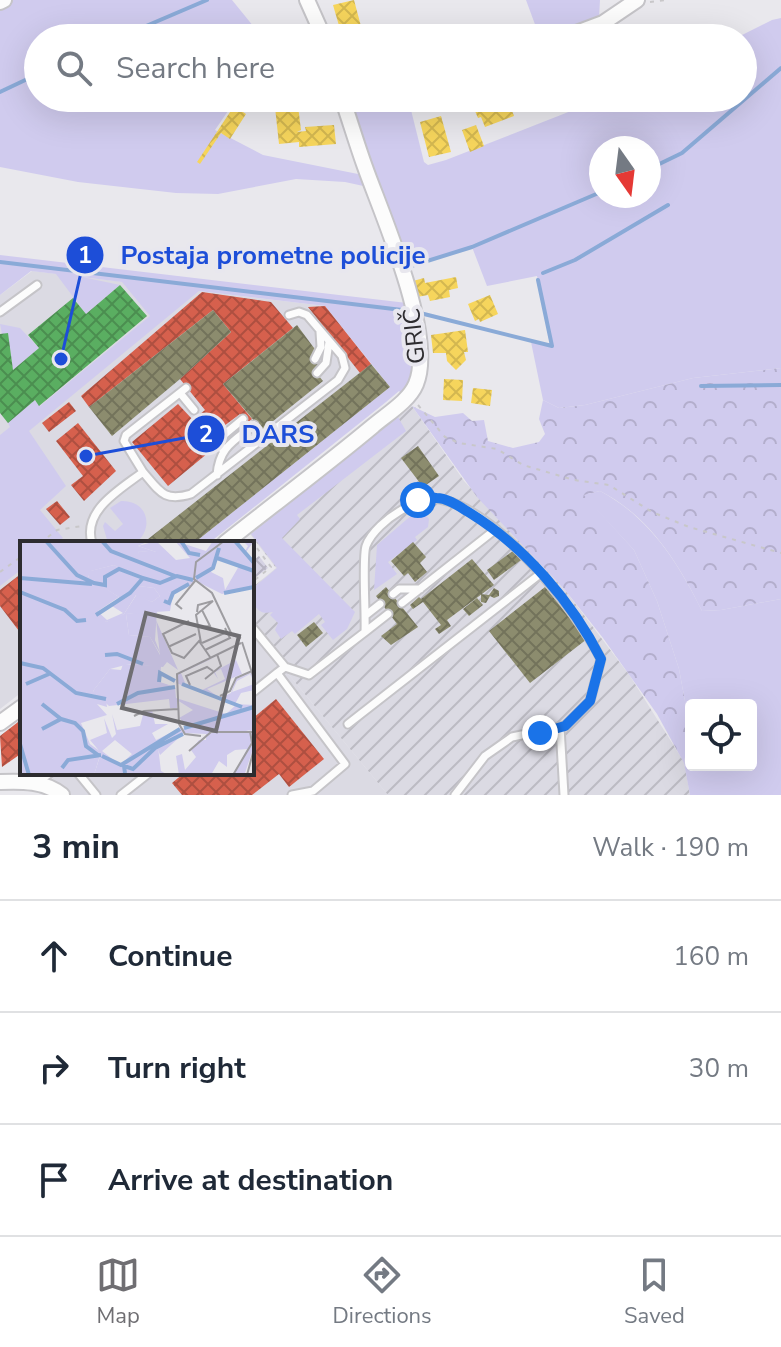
<!DOCTYPE html>
<meta charset="utf-8">
<style>
:root{--surface:#fff;--page:#f6f6f7;--text:#1f2937;--muted:#747a83;--line:#e0e1e3;--accent:#6f6e72}
body{margin:0;font-family:"Nunito Sans",sans-serif;background:var(--page);color:var(--text)}
.controls{position:absolute;right:24px;bottom:24px;display:grid;overflow:hidden;border-radius:8px;box-shadow:0 8px 32px #0002}
.controls button{width:72px;height:72px;display:grid;place-items:center;padding:0;border:0;border-bottom:2px solid var(--line);background:var(--surface);color:var(--text);font:40px sans-serif}
.compass{position:absolute;left:589px;top:136px;width:72px;height:72px;border-radius:50%;background:var(--surface);box-shadow:0 8px 32px #0002;rotate:166deg}
.stop{position:absolute;width:24px;height:24px;margin:-18px;border:6px solid #1a73e8;border-radius:50%;background:#fff}
.stop.end{background:#1a73e8;border-color:#fff;box-shadow:0 2px 8px #0008}
.list{margin:0;padding:0;list-style:none}
h2{display:flex;justify-content:space-between;align-items:center;height:104px;margin:0;padding:0 32px;font-size:34px}
h2 small{font-size:26px;font-weight:400;color:var(--muted)}
.list li{display:grid;grid-template-columns:52px 1fr auto;gap:24px;align-items:center;box-sizing:border-box;height:112px;padding:0 32px;border-top:2px solid var(--line)}
.list b{display:block;font-size:30px;white-space:nowrap}
.list em{font-size:26px;font-style:normal;color:var(--muted)}
.icon{flex:none;width:44px;height:44px;fill:none;stroke:currentColor;stroke-width:2;stroke-linecap:round;stroke-linejoin:round}
.map{position:relative;flex:none;width:781px;height:795px;overflow:hidden}
.search{position:absolute;background:var(--surface);box-shadow:0 8px 32px #0002;left:24px;right:24px;top:24px;height:88px;display:flex;align-items:center;gap:20px;box-sizing:border-box;padding:0 28px;border-radius:44px;color:var(--muted);font-size:30px}
.sheet{height:440px;background:var(--surface)}
nav{display:flex;justify-content:space-around;align-items:center;box-sizing:border-box;height:112px;border-top:2px solid var(--line);background:var(--surface);font-size:22px;color:var(--muted)}
nav a{display:grid;justify-items:center;gap:4px}
nav .on{color:var(--accent)}
.map>svg:first-child{display:block}
</style>
<div class="map">
<svg width="781" height="795" viewBox="0 0 781 795">
<defs>
<pattern id="industrial-furrows" width="10" height="10" patternUnits="userSpaceOnUse" patternTransform="scale(2)"><rect width="10" height="10" fill="#dbdae3"/><path d="M-1 1l2-2M0 10L10 0M9 11l2-2" fill="none" stroke="#bcbbc3"/></pattern>
<pattern id="forest-crowns" width="20" height="18" patternUnits="userSpaceOnUse" patternTransform="scale(2)"><rect width="20" height="18" fill="#d0cbee"/><path d="M2 6a3 3 0 1 1 6 0M12 15a3 3 0 1 1 6 0" fill="none" stroke="#b3aecc"/></pattern>
<pattern id="homes-cross-hatch" width="8" height="8" patternUnits="userSpaceOnUse" patternTransform="scale(2)"><rect width="8" height="8" fill="#f6d55c"/><path d="M0 0l8 8M0 8l8-8" fill="none" stroke="#d3b750"/></pattern>
<pattern id="shops-cross-hatch" width="8" height="8" patternUnits="userSpaceOnUse" patternTransform="scale(2)"><rect width="8" height="8" fill="#d6604d"/><path d="M0 0l8 8M0 8l8-8" fill="none" stroke="#ae4f40"/></pattern>
<pattern id="public-cross-hatch" width="8" height="8" patternUnits="userSpaceOnUse" patternTransform="scale(2)"><rect width="8" height="8" fill="#5aae61"/><path d="M0 0l8 8M0 8l8-8" fill="none" stroke="#4b8e50"/></pattern>
<pattern id="industry-cross-hatch" width="8" height="8" patternUnits="userSpaceOnUse" patternTransform="scale(2)"><rect width="8" height="8" fill="#8c8c6e"/><path d="M0 0l8 8M0 8l8-8" fill="none" stroke="#73735b"/></pattern>
<pattern id="building-cross-hatch" width="8" height="8" patternUnits="userSpaceOnUse" patternTransform="scale(2)"><rect width="8" height="8" fill="#d5d2e3"/><path d="M0 0l8 8M0 8l8-8" fill="none" stroke="#b7b4c3"/></pattern>
</defs>
<rect width="100%" height="100%" fill="#e9e8ed"/>
<path fill="#dbdae3" d="M32 271 325 306 390 387 194 543H22V692L0 709V295Z
M252 630 388 795H69L51 777 54 773H252Z"/>
<path fill="url(#industrial-furrows)" d="M412 406 464 481 565 590 630 676 684 762 690 795H388L252 630V588L276 568 250 534Z"/>
<path fill="#d0cbee" fill-rule="evenodd" d="M13 0H232L263 38H38V98H237L215 130 263 155 363 175 368 187 345 182 296 179 218 194 176 193 78 182 0 167V7Z
M526 0H600L599 18 550 38H540Z
M781 18V368L693 378 585 405 559 408 543 400 531 342 550 344 537 276 487 286 472 247 405 266 350 104 355 99 408 98 424 162 428 165 446 160 604 98H743V38H736L772 20ZM601 148H649V196H601Z
M0 255 407 303 415 339 413 377 402 394 399 391 386 402 209 543H194L390 387 325 306 199 291 29 431 66 486 40 510 63 538 56 543H22V569L0 586V435L10 427 8 423 35 400 40 406 150 316 122 282 82 277 120 285 86 314 56 274 31 271 0 295Z
M0 324 20 328 39 348 13 370 8 334H2Z
M398 417 406 431 297 515 300 519 282 538 355 612 347 629 333 640 321 625 325 622 319 614 295 634 292 631 281 639 275 630 278 623 270 615 273 612C257 616 252 605 252 589L277 568 251 534Z
M600 491C649 517 678 562 702 611L721 610 781 599V795H690L684 763 690 728 679 669 657 601 634 550 583 495ZM691 705H751V765H691Z
M121 501C147 500 155 527 136 543H108L103 526 105 522 115 531 123 524 110 508Z
M424 513 429 519 428 527 415 537 417 540 388 562 397 574 374 590 377 545 413 514Z"/>
<path fill="url(#forest-crowns)" d="M781 368V599L721 610 702 611C678 562 649 516 600 491L584 495 634 550 657 601 679 669 690 728 684 763 657 714 603 638 565 590 477 497 412 406 435 417 463 413 472 421 484 420 488 441 513 448 539 442 545 434 539 419 543 400 559 408 585 405 693 378Z"/>
<path fill="url(#homes-cross-hatch)" d="M354 0 362 30 342 36 333 5Z
M630 25 635 38H615L613 32Z
M274 98H297L301 130 297 132 306 131 305 127 334 125 336 144 299 147V142L279 144Z
M475 98H502L504 102 508 100 514 116 485 127 481 117 478 118 475 111 473 112 469 100Z
M234 106 246 114 230 139 221 133 200 164 197 162Z
M441 116 451 152 429 157 420 122Z
M476 125 484 146 470 152 462 130Z
M456 277 458 288 449 290 450 297 430 301 428 295 417 297 413 281 424 278 425 283Z
M490 295 498 314 480 322 479 319 475 321 468 304Z
M465 330 468 352H464L466 360 456 370 447 361 446 353H433L431 335Z
M444 379 463 380 462 401 443 400Z
M473 388 492 390 490 406 471 403Z"/>
<path fill="url(#shops-cross-hatch)" d="M202 292 271 302 293 328 223 384 252 419 247 423 240 414 220 429 217 424 204 434 214 448 168 486 132 442 178 404 193 420 205 410 180 379 231 332 213 310 89 407 81 396Z
M325 306 371 364 360 373 308 307Z
M69 402 76 411 49 432 42 423Z
M78 423 116 471 84 501 71 485 83 476 56 441Z
M57 501 70 517 60 525 46 509Z
M22 573V635L0 606V590Z
M276 699 324 759 289 787 279 774 252 795H182L172 783 184 773H252V719Z
M22 719V753L2 767 0 736Z"/>
<path fill="url(#public-cross-hatch)" d="M120 285 147 316 39 406 35 400 8 423 0 413V334L8 333 13 370 39 348 28 335 73 298 86 314Z"/>
<path fill="url(#industry-cross-hatch)" d="M213 310 231 332 180 379 112 436 89 407Z
M297 325 317 352 312 356 319 366 314 370 323 381 262 430 223 384Z
M371 364 390 387 194 543H143Z
M418 446 439 476 423 487 401 458Z
M413 542 426 557 420 563 427 572 415 582 408 573 404 576 391 561Z
M514 550 521 560 494 580 487 570Z
M472 559 494 585 447 620 451 626 439 634 435 629 441 625 423 602 413 609 410 605 419 597 421 599Z
M386 587 418 627 391 645 381 636 397 624 376 596Z
M545 587 587 639 530 683 489 631Z
M494 588 499 591V596L494 598 490 596 486 603 481 602V594L489 595Z
M477 598 483 605 469 616 463 609Z
M314 622 323 633 306 647 297 635Z"/>
<g fill="none" stroke-linecap="round" stroke-linejoin="round">
<path stroke="#8aaad7" stroke-width="4" d="M118 38 207 0
M0 92 38 74
M649 169 682 153 781 68
M0 262 402 310
M408 267 472 247 601 192
M543 273 575 260 668 205
M420 313 552 346 538 280
M701 386 781 385"/>
</g>
<path fill="url(#building-cross-hatch)" d="M259 556 268 568 252 580V561Z"/>
<g fill="none" stroke-linecap="round" stroke-linejoin="round">
<defs>
<path id="service" d="M0 312 37 285
M315 359 321 347 320 332
M317 373 326 363 329 342
M180 393 194 410
M223 451 219 439 243 419
M143 472C160 492 164 502 191 494L338 380 345 368 342 356 307 315 299 312 289 315
M217 475C219 447 234 441 254 425
M92 543C82 510 121 489 143 472L124 441 126 435 186 388
M393 594 399 589H420
M402 603 496 529
M366 615 380 604
M252 627 285 667 309 675 365 632C366 615 362 558 366 546 371 532 388 518 400 511 412 504 425 496 440 499 498 511 575 608 601 659L590 701 565 726 512 737 485 756 455 795
M365 632 388 614
M285 667 277 673 345 764 313 791 292 795
M252 693 277 673
M348 724 540 574
M560 727 564 795
M78 773 96 795
M37 783 50 773
M121 795 149 773"/>
<path id="minor" d="M307 0 324 38
M0 2 4 0
M563 38 603 23 637 0
M225 543C274 504 325 466 373 426 387 414 409 401 416 384 436 336 382 215 365 167 357 145 350 121 342 98
M0 723 22 707
M0 782C22 781 45 781 62 795"/>
</defs>
<use href="#service" stroke="#c5c4c8" stroke-width="11"/>
<use href="#minor" stroke="#c5c4c8" stroke-width="18"/>
<path stroke="#c8c7c9" stroke-width="2" stroke-dasharray="4 6" stroke-linecap="butt" d="M650 2 665 0
M418 405 445 437 459 443 497 449 523 465 574 480 609 485 652 512 689 527 781 553
M251 540 271 567 252 582
M40 543 57 530 82 526
M252 556 258 552
M0 572 22 556"/>
<use href="#service" stroke="#fcfcfc" stroke-width="7"/>
<use href="#minor" stroke="#fcfcfc" stroke-width="14"/>
</g>
<g fill="none" stroke-linecap="round" stroke-linejoin="round">
<path stroke="#1a73e8" stroke-width="10" d="M418 500C423 500 431 497 436 498 448 498 460 507 470 513 525 547 572 602 601 659L590 701 565 726 540 733"/>
</g>
<g text-anchor="middle" dominant-baseline="central" stroke-width="8" stroke-linejoin="round" paint-order="stroke">
<g font-size="24" fill="#2d2c2f" stroke="#e8e7ee">
<text transform="translate(414 336) rotate(-96)">GRIČ</text>
</g>
</g>
<g transform="translate(20 541)">
<rect width="234" height="234" fill="#e9e8ed"/>
<path d="M136 0 156 19 170 17 155 0 186 10 193 0H215L225 10 228 5 223 0H234L226 11 234 21V46L202 53 176 40 153 54 126 35 119 17 118 10 136 11 118 5ZM197 17 219 25 205 49 203 37 191 31ZM94 24 114 34 119 45 134 47 140 55 132 61 116 54 104 73 95 78 86 81 80 77 78 71 87 79 103 72 92 65 99 56 68 37 70 30ZM137 69 135 99 141 114 130 96 109 94 106 73ZM196 116 161 132 166 144 180 150 205 138 201 128 195 131 198 138 194 132 195 130 216 119 222 133 187 148 200 157 211 152 216 138 231 132 234 141 230 133 217 140 212 151 234 143V149L221 152 215 163 234 164V190L226 189 234 192V205L225 232 214 234 227 208 215 209 207 214V226L199 220 191 234H159L156 215 162 213 165 229 176 216 171 209 179 199H186V193L164 192 140 214 137 206 116 226 100 225 101 234H74L81 212 70 199 87 192 84 177 92 197 96 193 92 173 97 189 120 185 124 170 132 169 135 183H148L132 192 136 199 160 187 157 181 162 188 168 185 159 177 173 169 157 159V167H150L149 158 89 165 73 150 90 128 101 129 103 123 141 125 140 141 155 146 156 157 206 173 216 164 156 142 159 131ZM95 199 112 213 100 224 82 210Z" fill="#d0cbee" fill-rule="evenodd"/>
<path d="M0 0H129L118 5 139 12 118 10 126 33 153 54 150 70 106 73 109 94 130 96 140 114 136 79 158 129 147 121 143 126 109 123 90 128 73 150 86 159 87 166 77 163 87 174 61 182 70 203 81 211 74 234H0ZM94 24 114 35 118 45 134 47 140 55 132 61 117 53 104 73 86 81 78 70 99 56 68 36 71 30ZM138 206 141 230 148 234H101L99 225 116 226Z" fill="#d0cbee" fill-rule="evenodd"/>
<path fill="none" stroke="#8aaad7" stroke-width="4" d="M26 0 57 34 74 42 85 44V36L99 28 123 37M82 0 91 10 155 35M161 0 169 12 180 14M215 0 234 22M197 17 234 30M0 37 72 43M176 37 193 27 199 7M0 51 45 69 57 80 66 79M204 52 234 46M144 60 149 62 153 52 169 43M76 74 110 52 123 37 140 42 157 35 173 39M85 114 97 113 123 123M0 122 23 127 56 152 86 158M139 141 140 132 155 140M6 143 29 133M162 143 222 166M22 163 41 178M97 163 118 152 155 146M164 187 234 166M22 188 41 178 55 182 63 190 66 205 78 214M0 203 9 234M82 215 101 224 160 188M42 227 48 219 81 214M105 232 104 225 113 228 135 207 163 193"/>
<path fill="none" stroke="#9e9da1" stroke-width="2" d="M204 0 176 21 174 38 192 52 212 94 221 97M162 68 156 63 175 40M177 71 178 64 193 60 182 69M169 80 143 93 152 112 164 117 179 100 190 116M222 101 234 138M181 102 176 74 182 69 190 85 182 86M182 102 207 91 205 87M148 106 176 93M185 109 210 97 207 91M185 138 201 125 197 113M170 144 166 135 187 126 193 130M200 155 210 150 216 137 232 130M114 175 124 170 158 168M181 195 165 193 159 183 157 133 221 102M169 210 191 191H234M213 234 232 202 230 190M227 234 234 208"/>
<path fill="#6f6e72" fill-opacity="0.15" stroke="#6f6e72" stroke-width="4" d="M126 72 219 95 196 190 102 167Z"/>
<rect width="234" height="234" fill="none" stroke="#2d2c2f" stroke-width="4"/>
</g>
<path fill="none" stroke="#1d4ed8" stroke-width="3" d="M61 359L85 255M86 456L206 434"/>
<g fill="#1d4ed8" stroke="#e8e7ee" stroke-width="3">
<circle cx="61" cy="359" r="8"/>
<circle cx="86" cy="456" r="8"/>
<circle cx="85" cy="255" r="20"/>
<circle cx="206" cy="434" r="20"/>
</g>
<g font-size="24" text-anchor="middle" font-weight="bold" fill="#fff">
<text x="85" y="263">1</text>
<text x="206" y="442">2</text>
</g>
<g font-size="26" text-anchor="middle" font-weight="bold" fill="#1d4ed8" stroke="#e8e7ee" stroke-width="8" stroke-linejoin="round" paint-order="stroke">
<text x="273" y="264">Postaja prometne policije</text>
<text x="278" y="443">DARS</text>
</g>
</svg>
<div class="controls">
<button><svg class="icon" aria-label="locate" viewBox="0 0 24 24"><circle cx="12" cy="12" r="6"/><path d="M12 2v4M12 18v4M2 12h4M18 12h4"/></svg></button>
</div>
<svg class="compass" viewBox="-18 -18 36 36"><path d="M0-13l5 13h-10z" fill="#e53935"/><path d="M0 13l5-13h-10z" fill="#747a83"/></svg>
<div class="stop" style="left:418px;top:500px"></div>
<div class="stop end" style="left:540px;top:733px"></div>
<div class="search"><svg class="icon" aria-label="search" viewBox="0 0 24 24"><circle cx="10" cy="10" r="6"/><path d="M15 15l6 6"/></svg>Search here</div>
</div>
<section class="sheet">
<h2>3 min<small>Walk · 190 m</small></h2>
<ul class="list">
<li><svg class="icon" aria-label="ahead" viewBox="0 0 24 24"><path d="M12 20V5M6 11l6-6 6 6"/></svg><div><b>Continue</b></div><em>160 m</em></li>
<li><svg class="icon" aria-label="right" viewBox="0 0 24 24"><path d="M7 20v-9h11M14 6l5 5-5 5"/></svg><div><b>Turn right</b></div><em>30 m</em></li>
<li><svg class="icon" aria-label="arrive" viewBox="0 0 24 24"><path d="M6 21V4h12l-3 4 3 4H6"/></svg><div><b>Arrive at destination</b></div></li>
</ul>
</section>
<nav>
<a class="on"><svg class="icon" aria-label="map" viewBox="0 0 24 24"><path d="M3 6l6-2 6 2 6-2v14l-6 2-6-2-6 2zM9 4v14M15 6v14"/></svg>Map</a>
<a><svg class="icon" aria-label="directions" viewBox="0 0 24 24"><path d="M12 3l9 9-9 9-9-9zM9 14v-3h6M13 9l2 2-2 2"/></svg>Directions</a>
<a><svg class="icon" aria-label="saved" viewBox="0 0 24 24"><path d="M7 4h10v16l-5-4-5 4z"/></svg>Saved</a>
</nav>
